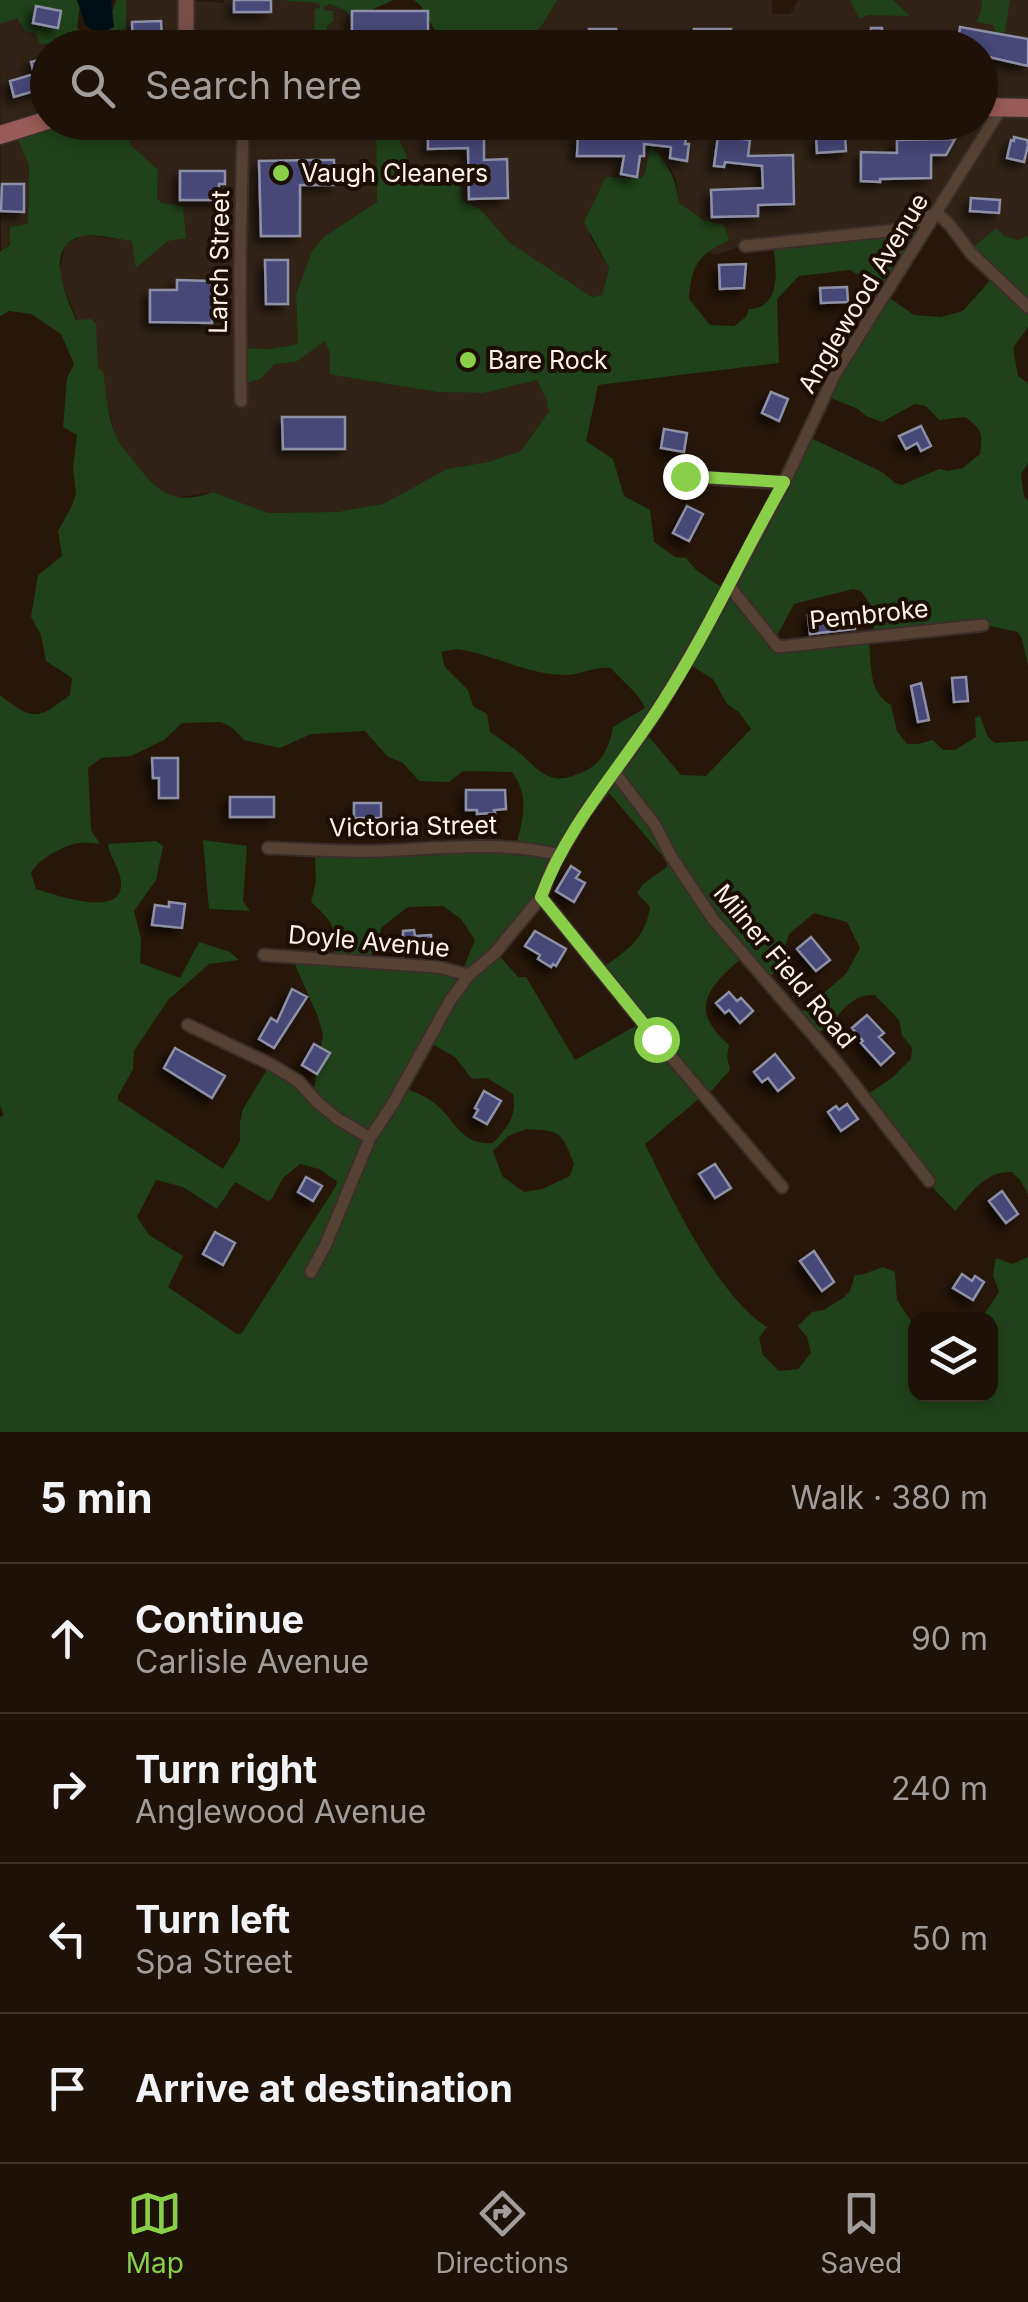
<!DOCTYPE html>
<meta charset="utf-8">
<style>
:root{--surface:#1d1108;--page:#251a12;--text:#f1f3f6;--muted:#a09d9c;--line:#3b3129;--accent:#89cf49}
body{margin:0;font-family:Inter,sans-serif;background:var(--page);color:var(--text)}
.controls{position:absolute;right:30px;bottom:30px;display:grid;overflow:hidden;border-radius:20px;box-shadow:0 5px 15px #0003}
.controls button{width:90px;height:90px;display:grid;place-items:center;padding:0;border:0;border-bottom:2px solid var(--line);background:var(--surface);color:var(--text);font:50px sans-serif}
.stop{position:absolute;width:30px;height:30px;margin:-22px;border:8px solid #89cf49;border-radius:50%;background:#fff}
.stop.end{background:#89cf49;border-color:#fff;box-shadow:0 2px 10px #0008}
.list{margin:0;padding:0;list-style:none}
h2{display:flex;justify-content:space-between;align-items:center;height:130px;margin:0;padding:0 40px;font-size:42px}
h2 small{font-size:32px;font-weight:400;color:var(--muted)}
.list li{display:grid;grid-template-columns:65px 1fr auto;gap:30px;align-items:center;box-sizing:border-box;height:150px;padding:0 40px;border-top:2px solid var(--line)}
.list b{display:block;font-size:38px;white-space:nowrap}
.list p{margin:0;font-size:32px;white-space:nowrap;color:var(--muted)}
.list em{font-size:32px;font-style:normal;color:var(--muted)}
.icon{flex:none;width:55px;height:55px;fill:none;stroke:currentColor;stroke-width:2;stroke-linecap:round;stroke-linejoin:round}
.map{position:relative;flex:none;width:1028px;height:1432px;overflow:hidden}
.search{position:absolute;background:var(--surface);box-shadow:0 5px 15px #0003;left:30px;right:30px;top:30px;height:110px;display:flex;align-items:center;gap:25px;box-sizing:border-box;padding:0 35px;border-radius:55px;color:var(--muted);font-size:38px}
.sheet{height:730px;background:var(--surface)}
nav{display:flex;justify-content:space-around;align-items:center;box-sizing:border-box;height:140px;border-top:2px solid var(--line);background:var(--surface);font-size:28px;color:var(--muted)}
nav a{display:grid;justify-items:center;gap:5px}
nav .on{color:var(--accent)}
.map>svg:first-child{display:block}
</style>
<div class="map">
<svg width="1028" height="1432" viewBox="0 0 1028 1432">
<defs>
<filter id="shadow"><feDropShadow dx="-6" dy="6" stdDeviation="5" flood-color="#0009"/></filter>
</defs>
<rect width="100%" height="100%" fill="#27170a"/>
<path fill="#312317" d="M126 0H186L224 3V0H276L319 3 324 22V7L330 4 346 11 352 19V47L126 48Z
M557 0H772V14H790L799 0H850L861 19 867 15H908L893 0H981L982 7 994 25 995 33 1005 31 1010 0H1028V236L1019 240 1004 236 970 250 940 215 894 228 741 246 718 254 708 253 709 249 703 221 679 203 676 180 671 169 650 146 645 175 589 235 609 268 602 295 592 297 510 243 480 209 464 202 446 168 412 169 400 139V123L980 122V48H509L508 36 545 21Z
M16 18 35 33 64 42 66 47 48 48 47 122 17 138 29 165 28 225 1 253 0 24Z
M127 123H376L377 202 325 236 296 295 298 344 271 349 240 348 260 379 274 364 296 362 325 341 330 354V374L334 375 437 392 484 393 537 380 551 409 521 451 488 462 447 469 383 504 337 512 268 513 213 492 174 498 151 485 115 435 98 369 95 324 77 320 59 275 65 245 84 235 133 241 137 267 168 241 161 203 157 198 158 170 130 144Z"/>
<path fill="#20421a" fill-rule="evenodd" d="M0 0H81L77 27 81 33C103 34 111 19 116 0H126V47C117 47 108 46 100 45 90 44 77 47 66 47L64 42 40 44 35 33 25 31 17 18 0 24Z
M276 0H393L352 19 346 11 330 4 324 7 325 11H333V21L327 26V48L322 47V31H314L315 9 320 8 319 3Z
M414 0H557L545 21 533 35 509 36V47H478L434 29 421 6Z
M850 0H893L910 16 868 15 860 19Z
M981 0H1010L1005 32 996 34 993 25 977 22 982 7Z
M47 122 127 123 130 144 158 170 157 198 161 203 183 206 186 238 168 241 136 268 132 241C120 240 94 233 83 236 42 245 66 295 76 320L91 319 96 324 98 368 103 371C106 391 107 414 115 434 119 443 127 452 133 460 156 491 172 507 213 492L268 513 337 512 383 504 447 469 488 462 521 451 550 410 546 406 548 403 537 380 484 393 437 392 334 375 330 374V354L325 341 296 362 275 364 260 379 245 383 240 348 271 349 298 344 296 295 312 251 325 236 377 202 376 123H400V140L412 169 446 168 460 174 461 197 464 202 480 209 510 243 592 297 602 295 609 268 584 222 606 177 641 178 645 174 650 146 652 147C670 168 675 176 679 203L703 220 724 225 729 240C699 254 691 265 689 299L710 325 734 326 746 317 749 309C783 308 776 267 773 243L894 228 928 215 886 291 850 270 799 276 777 299 779 363 598 385 586 441 613 459 624 496 650 510 654 542 675 557 686 558 696 570 725 590 807 436 882 472 895 483 902 485 939 469 948 471 963 468 980 454C983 432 982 430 965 417L939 420 926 406 915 404 882 422 866 416 858 409 826 396 885 295 914 315 941 317 963 311 993 277 970 250 996 228 1004 236 1019 240 1028 236V327L1013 348 1018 376 1028 383V463L1021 474 1024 496 1028 501V666L1022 639 1018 632 985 625 875 638 870 604 861 591 853 589 794 604 773 643H869C872 667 868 692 891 705L897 731 907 744H918L933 740 943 750H955L976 737 975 718 980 716 988 737 995 743 1028 741V1194L1020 1180 1012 1172C985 1171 971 1193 955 1211L920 1174 862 1098 892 1078 911 1059 912 1048 902 1035 899 1020 875 995C855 994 845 1007 833 1021 827 1028 819 1032 812 1037L795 1018 846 974 860 948 847 922 814 913 789 934 777 971 764 980 743 957C709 986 687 1009 729 1045L727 1057 730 1070 706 1097 700 1098 645 1144C672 1198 716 1295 767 1327L759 1338 763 1355 779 1371 798 1369 811 1353 807 1337 798 1326 812 1312 824 1310 843 1298 850 1291 855 1275H861L883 1267 895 1272 897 1300 911 1321 915 1322 916 1394H990V1320L981 1319 999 1292 993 1275 996 1258 1012 1264 1028 1257V1432H0V1117L4 1115 0 1106V695C33 721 37 720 70 695L72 678 46 661 41 635 31 617 38 575 62 556 58 531 72 506 76 493 73 468 77 435 63 427 67 378 74 364 61 334 31 314 9 311 0 316V252L10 245V227L28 224 29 165 17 138ZM456 649C495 654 523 674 564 675 580 675 594 666 611 668 622 681 640 694 645 708L613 727C609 746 604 762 585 771 554 786 545 777 523 756 513 747 501 740 490 732L487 714 473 706 468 690 445 667 441 652ZM687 663 713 679 727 704 739 712 751 729 706 776 681 775 643 730ZM221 722 234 729 244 740 280 748 311 734 365 731 387 756 403 763 419 781 449 782 463 771 512 772C530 796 523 819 516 846L315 852 316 882 311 902C336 925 335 926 333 960H293L318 1017 323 1035 313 1095 268 1068 243 1109 240 1122V1141L223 1169 118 1100V1096L133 1069 134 1051 168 1000 209 964 239 960 230 952 199 942 180 978 140 963 141 939 134 911 156 880 163 846 156 841 108 844C110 857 121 871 121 883 123 920 53 894 36 889L31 873C38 860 59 848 74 844 81 842 92 843 100 844L91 830 88 768 101 758 131 756 164 740 182 723ZM604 787 666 860 667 867 643 884 637 893 650 907C646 938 625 953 600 969L639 1024 575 1060 526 977H518L495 951 538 899ZM443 906 461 919 475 940 463 969 368 962 382 927 408 907ZM425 1040 455 1057 472 1079 487 1078 513 1094C517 1116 508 1127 493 1143 460 1146 455 1118 433 1102 424 1095 412 1091 402 1087ZM526 1129C561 1131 560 1130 574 1163L570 1176 542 1189 524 1192 502 1176 493 1151 508 1136ZM300 1164 319 1169 337 1181 336 1186 242 1333 237 1334 168 1287 183 1256 149 1235 137 1217 156 1180 183 1187 217 1209 235 1182 268 1201 271 1200 283 1178Z
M566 123H645V132H578L574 135 566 128Z
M203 840 247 846 243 901 250 911 209 909Z"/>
<path fill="#000f16" d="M77 0H111L114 27 99 34 85 25Z"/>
<path fill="#464678" stroke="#8e90a7" stroke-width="2.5" filter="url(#shadow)" d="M234 0H271V12H234Z
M36 6 61 11 58 28 33 23Z
M352 11H428V41L352 40Z
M161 21 162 38 151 39V48H133L132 22Z
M960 27 1028 39V66L980 55V48H957Z
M871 28H882V48H839V36H871Z
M589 29H616V48H589Z
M694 29H731V48H694Z
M220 36H270V48H220Z
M48 58V87L14 97 10 81 34 74 31 62Z
M663 122 688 125 685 144H689L687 161 670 158 671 147 644 144V156H640L637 177 621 174 624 156H577L578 133H662Z
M484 126V160L507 159 508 198 469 199 468 148 428 149V135H445L446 130Z
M845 135 846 151 817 153 816 136Z
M718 136 750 140 748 156 793 155 794 204 758 205V216L712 217 711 190 763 188 762 166 725 162 724 167 714 166Z
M1014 137 1027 140 1028 145 1024 162 1007 158 1011 140 1014 141Z
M955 139 946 155H931V178L880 179V182L861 181V152L897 153V140Z
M313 160H334V185H300V236H261L259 161Z
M180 171H225V184H219L218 200H180Z
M2 184H24V212L1 211Z
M971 198 1000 200 999 213 970 211Z
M265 260H288V304H266Z
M746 264 744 288 720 289 719 265Z
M177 280 211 281 212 323 150 322V290H177Z
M847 287 848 302 821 303 820 288Z
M771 392 788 399 779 421 762 413Z
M282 417H345V449H283Z
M921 426 931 446 921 451 917 443 906 449 899 436Z
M664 429 687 433 684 452 661 448Z
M687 506 703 514 689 541 673 533Z
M853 610 855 629 810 634 808 615Z
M966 677 968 701 954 702 952 678Z
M921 683 929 720 918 722 911 686Z
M152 758H178V798H159V778H153Z
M466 790H505L506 809 494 810 495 813 477 814V810H466Z
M230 797H274V817H230Z
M354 803H381V818H354Z
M571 866 580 872 576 878 585 883 574 902 556 891Z
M169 902 185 904 182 928 152 925 155 905 169 907Z
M414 930 415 936 431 935 432 953 403 955 402 950 388 951V939L403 938V931Z
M535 931 566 949 556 966 553 964 551 967 538 959 540 955 525 946Z
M811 937 830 960 816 971 797 949Z
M292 989 307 997 274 1048 259 1039 271 1018 277 1022Z
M729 992 737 1001 741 998 753 1011 740 1023 729 1010 725 1013 716 1003Z
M867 1015 884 1033 879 1037 894 1053 881 1065 861 1043 863 1041 852 1028Z
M314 1044 330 1053 317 1074 302 1065Z
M175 1048 225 1076 212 1098 164 1068Z
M775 1054 794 1078 778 1091 768 1078 762 1082 754 1072Z
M484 1091 501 1101 487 1124 474 1117 478 1110 475 1108Z
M847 1104 858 1119 841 1131 828 1112 836 1106 839 1110Z
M715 1164 731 1188 715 1198 699 1174Z
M306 1177 322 1186 313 1201 298 1192Z
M1002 1191 1018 1214 1006 1223 989 1201Z
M215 1232 235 1243 223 1265 203 1254Z
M814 1251 834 1282 822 1291 800 1261Z
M962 1274 972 1281 975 1276 984 1282 973 1300 953 1288Z"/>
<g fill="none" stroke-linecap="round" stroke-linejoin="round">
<defs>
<path id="street" d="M745 246 896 230 937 213 949 224 971 253 1028 307
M241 401 240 269 243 122
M685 477 784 483
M729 586 778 647 983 625
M615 773 655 825 671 856 713 919 839 1065 929 1181
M268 848C304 849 341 852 378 851 438 849 500 840 559 855
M541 897 656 1039 782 1187
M264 955 438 967 469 975
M188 1025 270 1064 298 1081 318 1103 338 1119 370 1138
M311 1272 326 1244 370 1138 392 1105 450 1001 469 975 494 954 541 897 552 867 585 812 615 773 662 703 719 605 784 483 835 374 1002 107"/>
<path id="secondary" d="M186 48V0"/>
<path id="primary" d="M980 107 1028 108
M0 135 48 120"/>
</defs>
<use href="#street" stroke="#3a2e2a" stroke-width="15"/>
<use href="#secondary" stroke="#3a2e2a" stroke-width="19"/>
<use href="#primary" stroke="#3a2e2a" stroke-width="21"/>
<use href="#street" stroke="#554234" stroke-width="11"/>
<use href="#secondary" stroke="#774e46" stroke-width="15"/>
<use href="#primary" stroke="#995b58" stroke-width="18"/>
</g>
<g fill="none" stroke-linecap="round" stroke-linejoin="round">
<path stroke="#89cf49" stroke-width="12" d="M656 1039 541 897C567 825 621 768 662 703 708 632 742 555 784 482L685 476"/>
</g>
<g fill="#89cf49" stroke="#1d0e03" stroke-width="4">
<circle cx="281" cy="173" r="10"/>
<circle cx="468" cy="360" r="10"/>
</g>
<g text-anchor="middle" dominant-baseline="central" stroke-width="8" stroke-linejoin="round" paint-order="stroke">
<g font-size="25" fill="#fef2e9" stroke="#1d0e03" text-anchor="start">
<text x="301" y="173">Vaugh Cleaners</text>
<text x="488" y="360">Bare Rock</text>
</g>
<g font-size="25" fill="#fef2e9" stroke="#1d0e03">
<text transform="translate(219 262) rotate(-89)">Larch Street</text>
<text transform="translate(863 293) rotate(-59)">Anglewood Avenue</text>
<text transform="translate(869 614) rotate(-6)">Pembroke</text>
<text transform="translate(413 826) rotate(-1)">Victoria Street</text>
<text transform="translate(369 941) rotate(5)">Doyle Avenue</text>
<text transform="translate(785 966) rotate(50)">Milner Field Road</text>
</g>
</g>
</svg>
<div class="controls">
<button><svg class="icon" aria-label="layers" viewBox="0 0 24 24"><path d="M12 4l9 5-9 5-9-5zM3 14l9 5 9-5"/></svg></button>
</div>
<div class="stop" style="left:656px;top:1039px"></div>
<div class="stop end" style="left:685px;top:476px"></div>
<div class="search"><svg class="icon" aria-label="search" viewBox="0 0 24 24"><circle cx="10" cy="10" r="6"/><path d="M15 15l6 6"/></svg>Search here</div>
</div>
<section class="sheet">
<h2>5 min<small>Walk · 380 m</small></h2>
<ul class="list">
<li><svg class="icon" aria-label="ahead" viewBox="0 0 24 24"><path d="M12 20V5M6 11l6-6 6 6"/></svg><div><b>Continue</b><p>Carlisle Avenue</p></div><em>90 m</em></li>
<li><svg class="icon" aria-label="right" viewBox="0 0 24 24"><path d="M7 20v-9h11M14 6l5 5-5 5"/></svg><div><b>Turn right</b><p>Anglewood Avenue</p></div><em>240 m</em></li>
<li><svg class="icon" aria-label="left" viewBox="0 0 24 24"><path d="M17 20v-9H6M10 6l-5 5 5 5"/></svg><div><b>Turn left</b><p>Spa Street</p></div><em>50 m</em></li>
<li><svg class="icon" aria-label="arrive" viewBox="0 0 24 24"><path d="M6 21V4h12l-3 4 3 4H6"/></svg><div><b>Arrive at destination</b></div></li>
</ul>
</section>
<nav>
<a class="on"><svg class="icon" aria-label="map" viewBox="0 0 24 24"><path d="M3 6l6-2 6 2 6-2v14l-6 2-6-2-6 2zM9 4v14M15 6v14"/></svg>Map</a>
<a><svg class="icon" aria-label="directions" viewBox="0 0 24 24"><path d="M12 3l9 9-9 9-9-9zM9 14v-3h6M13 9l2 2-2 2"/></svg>Directions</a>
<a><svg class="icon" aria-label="saved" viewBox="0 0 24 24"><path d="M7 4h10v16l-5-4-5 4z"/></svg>Saved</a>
</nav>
